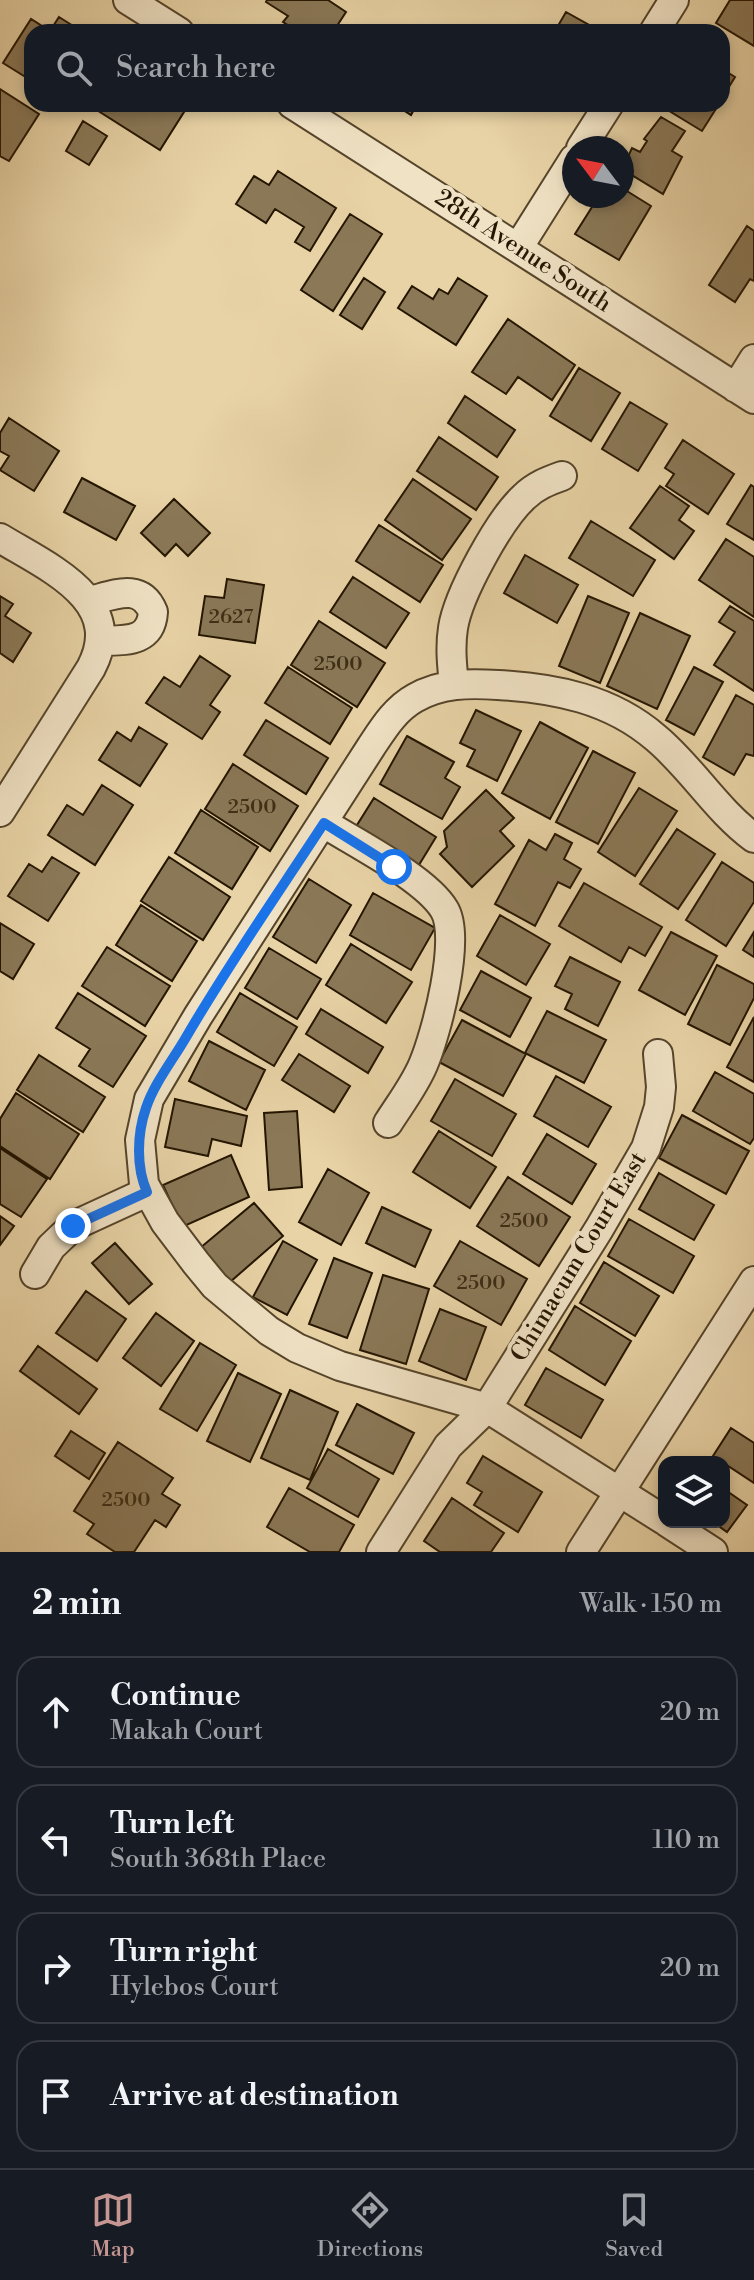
<!DOCTYPE html>
<meta charset="utf-8">
<style>
:root{--surface:#171b24;--page:#20242c;--text:#f1f3f6;--muted:#9ea1a6;--line:#363941;--accent:#c59692}
body{margin:0;font-family:"Libre Bodoni",serif;background:var(--page);color:var(--text)}
.controls{position:absolute;right:24px;bottom:24px;display:grid;overflow:hidden;border-radius:16px;box-shadow:0 4px 12px #0003}
.controls button{width:72px;height:72px;display:grid;place-items:center;padding:0;border:0;border-bottom:2px solid var(--line);background:var(--surface);color:var(--text);font:40px sans-serif}
.compass{position:absolute;left:562px;top:136px;width:72px;height:72px;border-radius:50%;background:var(--surface);box-shadow:0 4px 12px #0003;rotate:302deg}
.stop{position:absolute;width:24px;height:24px;margin:-18px;border:6px solid #1a73e8;border-radius:50%;background:#fff}
.stop.end{background:#1a73e8;border-color:#fff;box-shadow:0 2px 8px #0008}
.list{margin:0;padding:0;list-style:none}
h2{display:flex;justify-content:space-between;align-items:center;height:104px;margin:0;padding:0 32px;font-size:34px}
h2 small{font-size:26px;font-weight:400;color:var(--muted)}
.list li{display:grid;grid-template-columns:52px 1fr auto;gap:24px;align-items:center;box-sizing:border-box;height:112px;margin:0 16px 16px;padding:0 16px;border:2px solid var(--line);border-radius:24px}
.list b{display:block;font-size:30px;white-space:nowrap}
.list p{margin:0;font-size:26px;white-space:nowrap;color:var(--muted)}
.list em{font-size:26px;font-style:normal;color:var(--muted)}
.icon{flex:none;width:44px;height:44px;fill:none;stroke:currentColor;stroke-width:2;stroke-linecap:round;stroke-linejoin:round}
.map{position:relative;flex:none;width:754px;height:1552px;overflow:hidden}
.search{position:absolute;background:var(--surface);box-shadow:0 4px 12px #0003;left:24px;right:24px;top:24px;height:88px;display:flex;align-items:center;gap:20px;box-sizing:border-box;padding:0 28px;border-radius:24px;color:var(--muted);font-size:30px}
.sheet{height:616px;background:var(--surface)}
nav{display:flex;justify-content:space-around;align-items:center;box-sizing:border-box;height:112px;border-top:2px solid var(--line);background:var(--surface);font-size:22px;color:var(--muted)}
nav a{display:grid;justify-items:center;gap:4px}
nav .on{color:var(--accent)}
.map>svg:first-child{display:block}
</style>
<div class="map">
<svg width="754" height="1552" viewBox="0 0 754 1552">
<rect width="100%" height="100%" fill="#e8d3a6"/>
<filter id="stains"><feTurbulence type="fractalNoise" baseFrequency=".0025" numOctaves="4"/><feColorMatrix values="0 0 0 0 .2 0 0 0 0 .09 0 0 0 0 .02 0 0 0 .5 -.17"/></filter>
<radialGradient id="worn" r=".72"><stop offset=".6" stop-color="#630" stop-opacity="0"/><stop offset="1" stop-color="#630" stop-opacity=".3"/></radialGradient>
<path fill="#8a7857" stroke="#241501" stroke-width="2" d="M267 0H328L346 12 333 32H314L309 29 307 32H299L283 22 288 16 266 2Z
M730 0H754V46L716 23Z
M566 12 589 25 585 32 555 31Z
M59 17 78 29 76 32H32V81L3 63 31 19 50 31Z
M722 69 735 77 722 98Z
M0 89 39 114 9 161 0 156Z
M94 104H171L184 112 160 150 92 107Z
M394 104H417L411 115Z
M670 104H719L702 131 666 109Z
M661 117 685 131 672 151 682 157 663 194 622 169 632 148 640 152 647 141 644 139Z
M83 121 107 136 89 165 66 151Z
M278 171 336 208 310 251 295 242 304 227 275 209 266 223 236 204 254 176 269 185Z
M622 188 651 206 619 260 575 234 599 196H622Z
M350 214 382 234 333 311 301 290Z
M747 226 754 231V281L750 279 735 302 709 285Z
M364 278 385 292 362 329 340 315Z
M458 278 487 296 456 345 398 308 412 286 433 299 439 289 448 294Z
M508 319 575 365 552 400 518 377 506 394 472 372Z
M579 368 620 393 591 441 550 416Z
M465 396 515 430 497 457 448 423Z
M630 402 667 424 638 471 602 449Z
M9 418 59 451 34 491 0 470 9 456 0 451V433Z
M439 437 498 477 476 510 417 471Z
M683 440 734 474 708 514 666 486 674 474 665 468Z
M82 478 135 506 116 540 64 512Z
M413 479 471 519 442 560 385 520Z
M751 485 754 487V540L727 524Z
M660 486 689 506 679 520 694 531 674 559 630 528Z
M174 499 210 533 188 556 176 544 165 556 141 533Z
M591 521 655 560 633 596 569 558Z
M379 525 443 565 420 602 356 561Z
M726 539 754 557V617L699 580Z
M525 555 578 585 557 623 504 593Z
M353 577 409 613 386 648 330 612Z
M227 579 264 585 255 643 199 635 205 596 224 598Z
M0 596 13 604 5 616 31 633 13 662 0 653Z
M588 596 629 613 600 683 559 666Z
M730 606 754 621V691L714 665 735 632 719 622Z
M640 613 690 636 657 709 607 686Z
M319 621 385 663 357 707 291 665Z
M200 656 230 676 210 705 220 712 202 739 146 703 164 677 180 687Z
M288 667 352 708 330 744 265 703Z
M694 667 723 682 694 735 666 720Z
M736 695 754 705V756L746 754 734 775 703 757Z
M476 710 521 731 497 781 467 766 475 750 460 743Z
M266 720 328 758 306 794 244 755Z
M540 722 588 748 550 819 502 793Z
M139 727 167 744 140 786 99 760 117 732 131 741Z
M407 736 454 762 445 778 460 787 442 819 380 784Z
M593 751 635 773 598 844 556 822Z
M233 764 298 806 270 851 205 809Z
M102 785 133 805 95 865 48 835 67 805 83 815Z
M639 788 677 811 635 876 598 852Z
M486 790 514 818 500 831 514 846 472 887 440 854 447 847 444 831Z
M374 798 436 837 414 873 352 833Z
M201 810 258 847 232 889 175 853Z
M677 829 715 854 678 909 640 884Z
M555 834 572 843 564 859 581 869 570 888 558 882 535 926 495 904 529 840 546 850Z
M52 857 79 873 48 921 8 896 29 864 42 872Z
M169 857 230 897 203 940 141 901Z
M722 862 754 883V902L726 946 686 920Z
M309 879 351 905 316 963 273 937Z
M584 883 662 927 645 956 629 947 621 962 559 926Z
M373 893 435 928 411 970 350 935Z
M141 905 197 941 172 981 116 945Z
M500 915 550 944 526 985 477 956Z
M0 923 34 944 13 979 0 971Z
M671 932 717 956 685 1015 639 990Z
M754 932V957L743 950Z
M351 944 412 982 386 1023 326 985Z
M107 947 170 986 145 1026 82 986Z
M269 948 321 979 297 1019 245 988Z
M570 957 620 982 598 1026 565 1009 572 994 555 986Z
M717 965 754 984V998L730 1045 688 1024Z
M481 971 531 998 510 1037 460 1010Z
M78 993 146 1036 113 1087 79 1066 90 1049 56 1028Z
M240 993 297 1027 274 1066 217 1032Z
M321 1009 383 1047 368 1073 306 1034Z
M547 1011 606 1040 584 1083 525 1053Z
M754 1017V1082L727 1067Z
M462 1020 526 1054 503 1096 439 1062Z
M209 1041 265 1070 246 1110 189 1081Z
M299 1054 350 1086 334 1112 282 1080Z
M39 1055 105 1097 83 1132 17 1090Z
M715 1072 754 1094V1138L750 1144 693 1111Z
M556 1076 611 1107 588 1147 534 1116Z
M455 1079 516 1114 492 1156 431 1121Z
M16 1093 79 1134 50 1179 0 1146V1119Z
M175 1099 247 1116 241 1146 212 1139 208 1156 165 1147Z
M297 1111 302 1187 269 1190 264 1113Z
M682 1115 749 1151 726 1194 659 1158Z
M439 1131 496 1167 470 1208 413 1172Z
M547 1134 596 1164 572 1204 523 1174Z
M0 1148 47 1179 21 1217 0 1204Z
M231 1155 249 1197 182 1227 163 1185Z
M328 1169 369 1193 341 1245 299 1222Z
M659 1173 714 1205 694 1240 639 1209Z
M508 1177 570 1217 539 1266 477 1226Z
M254 1203 283 1236 230 1282 200 1248Z
M382 1207 431 1230 415 1267 366 1243Z
M0 1216 14 1226 0 1245Z
M629 1219 694 1256 673 1293 608 1256Z
M283 1241 317 1260 287 1315 253 1297Z
M460 1241 527 1279 501 1325 434 1286Z
M115 1243 152 1284 129 1304 92 1263Z
M334 1258 372 1273 347 1338 309 1324Z
M604 1262 659 1296 635 1336 580 1303Z
M383 1275 429 1289 406 1364 360 1350Z
M86 1291 126 1319 97 1361 56 1333Z
M575 1306 631 1341 605 1385 549 1350Z
M440 1309 486 1327 466 1380 419 1361Z
M156 1313 194 1341 161 1386 123 1358Z
M200 1343 236 1365 197 1431 160 1409Z
M38 1346 97 1389 79 1414 20 1371Z
M546 1368 603 1400 581 1438 525 1405Z
M238 1373 281 1394 250 1462 207 1441Z
M290 1390 338 1412 310 1480 261 1458Z
M357 1404 414 1433 393 1474 336 1445Z
M731 1428 754 1443V1483L713 1456Z
M71 1431 105 1453 89 1479 55 1456Z
M118 1442 173 1478 162 1494 180 1505 166 1527 155 1520 134 1552H115L87 1534 94 1524 74 1511Z
M328 1449 379 1479 358 1517 307 1488Z
M483 1456 542 1492 518 1532 474 1505 482 1492 467 1483Z
M289 1488 354 1525 339 1552H310L267 1527Z
M724 1489 747 1505 727 1532 713 1522H724Z
M452 1498 504 1533 491 1552H440L424 1541Z"/>
<g fill="none" stroke-linecap="round" stroke-linejoin="round">
<defs>
<path id="minor" d="M128 0 179 32
M654 32 674 0
M292 104 754 399
M581 148 609 104
M518 248 574 159
M736 388 754 359
M0 538C47 567 127 600 91 668L0 812
M90 601C114 595 141 582 153 612 151 643 125 640 101 641
M454 685C452 666 450 647 453 628 458 595 499 520 524 497 535 486 548 481 562 476
M324 823C355 843 425 878 444 909 462 937 436 1035 423 1065 414 1086 400 1104 388 1123
M35 1274 51 1247 73 1226 147 1192
M664 1520 487 1408 340 1366 297 1348 269 1331 215 1286 196 1263 165 1222 144 1184 140 1140 149 1099 198 1016 371 747C383 729 395 709 415 698 441 683 469 683 498 685 555 688 611 699 656 738 692 768 716 810 754 838
M667 1522 713 1552
M381 1552 448 1446 487 1408 599 1229 646 1148 659 1107 661 1087 658 1054
M581 1552 754 1281"/>
</defs>
<use href="#minor" stroke="#55442a" stroke-width="32"/>
<use href="#minor" stroke="#f0e2c5" stroke-width="28"/>
</g>
<g fill="none" stroke-linecap="round" stroke-linejoin="round">
<path stroke="#1a73e8" stroke-width="10" d="M73 1226 147 1192C136 1167 137 1134 146 1108 154 1084 172 1061 185 1039 228 965 277 895 324 823L394 867"/>
</g>
<g text-anchor="middle" dominant-baseline="central" stroke-width="8" stroke-linejoin="round" paint-order="stroke">
<g font-size="20" fill="#3e2e16">
<text x="231" y="617">2627</text>
<text x="338" y="664">2500</text>
<text x="252" y="807">2500</text>
<text x="524" y="1221">2500</text>
<text x="481" y="1283">2500</text>
<text x="126" y="1500">2500</text>
</g>
<g font-size="24" fill="#241501" stroke="#f0e2c5">
<text transform="translate(523 251) rotate(33)">28th Avenue South</text>
<text transform="translate(579 1257) rotate(-59)">Chimacum Court East</text>
</g>
</g>
<rect width="100%" height="100%" filter="url(#stains)"/>
<rect width="100%" height="100%" fill="url(#worn)"/>
</svg>
<div class="controls">
<button><svg class="icon" aria-label="layers" viewBox="0 0 24 24"><path d="M12 4l9 5-9 5-9-5zM3 14l9 5 9-5"/></svg></button>
</div>
<svg class="compass" viewBox="-18 -18 36 36"><path d="M0-13l5 13h-10z" fill="#e53935"/><path d="M0 13l5-13h-10z" fill="#9ea1a6"/></svg>
<div class="stop" style="left:394px;top:867px"></div>
<div class="stop end" style="left:73px;top:1226px"></div>
<div class="search"><svg class="icon" aria-label="search" viewBox="0 0 24 24"><circle cx="10" cy="10" r="6"/><path d="M15 15l6 6"/></svg>Search here</div>
</div>
<section class="sheet">
<h2>2 min<small>Walk · 150 m</small></h2>
<ul class="list">
<li><svg class="icon" aria-label="ahead" viewBox="0 0 24 24"><path d="M12 20V5M6 11l6-6 6 6"/></svg><div><b>Continue</b><p>Makah Court</p></div><em>20 m</em></li>
<li><svg class="icon" aria-label="left" viewBox="0 0 24 24"><path d="M17 20v-9H6M10 6l-5 5 5 5"/></svg><div><b>Turn left</b><p>South 368th Place</p></div><em>110 m</em></li>
<li><svg class="icon" aria-label="right" viewBox="0 0 24 24"><path d="M7 20v-9h11M14 6l5 5-5 5"/></svg><div><b>Turn right</b><p>Hylebos Court</p></div><em>20 m</em></li>
<li><svg class="icon" aria-label="arrive" viewBox="0 0 24 24"><path d="M6 21V4h12l-3 4 3 4H6"/></svg><div><b>Arrive at destination</b></div></li>
</ul>
</section>
<nav>
<a class="on"><svg class="icon" aria-label="map" viewBox="0 0 24 24"><path d="M3 6l6-2 6 2 6-2v14l-6 2-6-2-6 2zM9 4v14M15 6v14"/></svg>Map</a>
<a><svg class="icon" aria-label="directions" viewBox="0 0 24 24"><path d="M12 3l9 9-9 9-9-9zM9 14v-3h6M13 9l2 2-2 2"/></svg>Directions</a>
<a><svg class="icon" aria-label="saved" viewBox="0 0 24 24"><path d="M7 4h10v16l-5-4-5 4z"/></svg>Saved</a>
</nav>
